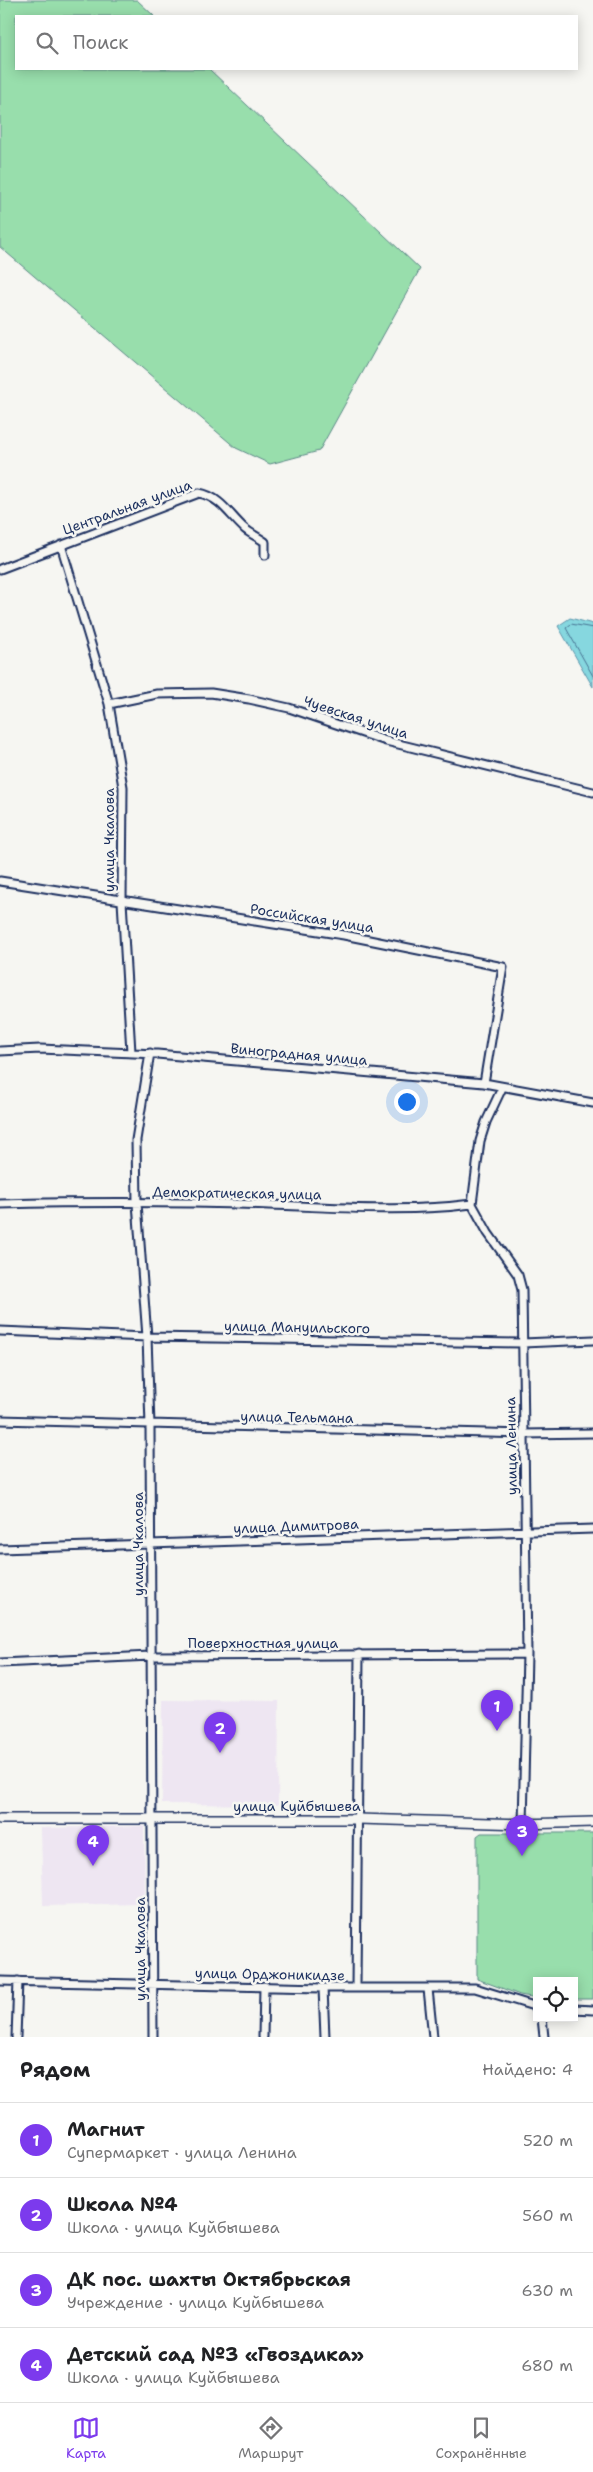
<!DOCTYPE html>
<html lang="ru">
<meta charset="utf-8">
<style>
:root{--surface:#fff;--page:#f6f6f6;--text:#202124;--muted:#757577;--line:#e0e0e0;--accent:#7c3aed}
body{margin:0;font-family:"Shantell Sans",sans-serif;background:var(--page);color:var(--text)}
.controls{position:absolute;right:15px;bottom:15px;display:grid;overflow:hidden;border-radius:0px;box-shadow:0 2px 12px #0003}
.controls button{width:45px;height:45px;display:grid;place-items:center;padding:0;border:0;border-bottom:1px solid var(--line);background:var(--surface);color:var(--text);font:25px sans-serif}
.you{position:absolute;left:406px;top:1101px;width:18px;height:18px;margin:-12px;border:4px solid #fff;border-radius:50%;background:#1a73e8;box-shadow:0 0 0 8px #1a73e833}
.badge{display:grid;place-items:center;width:32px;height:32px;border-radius:50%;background:var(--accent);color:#fff;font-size:16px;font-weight:700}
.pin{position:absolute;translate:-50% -41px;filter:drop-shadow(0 1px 2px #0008)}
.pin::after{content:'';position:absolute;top:26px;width:18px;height:15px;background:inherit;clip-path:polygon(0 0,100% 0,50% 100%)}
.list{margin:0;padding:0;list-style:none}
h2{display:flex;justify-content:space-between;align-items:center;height:65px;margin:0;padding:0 20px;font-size:21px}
h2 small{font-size:16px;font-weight:400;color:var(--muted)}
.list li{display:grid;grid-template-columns:32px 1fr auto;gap:15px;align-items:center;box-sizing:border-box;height:75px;padding:0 20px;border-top:1px solid var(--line)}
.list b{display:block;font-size:19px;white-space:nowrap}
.list p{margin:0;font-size:16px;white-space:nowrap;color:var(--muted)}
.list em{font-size:16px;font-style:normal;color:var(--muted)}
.icon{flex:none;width:28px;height:28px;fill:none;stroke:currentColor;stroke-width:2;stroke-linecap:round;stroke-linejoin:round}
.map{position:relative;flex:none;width:593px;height:2037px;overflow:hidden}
.search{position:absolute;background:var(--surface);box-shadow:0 2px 12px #0003;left:15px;right:15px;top:15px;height:55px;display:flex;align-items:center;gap:12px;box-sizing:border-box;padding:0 18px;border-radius:0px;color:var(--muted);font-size:19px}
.sheet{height:365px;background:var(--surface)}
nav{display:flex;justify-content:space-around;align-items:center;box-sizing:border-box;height:70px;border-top:1px solid var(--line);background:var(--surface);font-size:14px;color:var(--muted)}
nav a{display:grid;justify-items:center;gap:2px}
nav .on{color:var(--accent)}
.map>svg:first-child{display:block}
</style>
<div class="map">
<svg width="593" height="2037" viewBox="0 0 593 2037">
<rect width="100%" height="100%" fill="#f6f6f2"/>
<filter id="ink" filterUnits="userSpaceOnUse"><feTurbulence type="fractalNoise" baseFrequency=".02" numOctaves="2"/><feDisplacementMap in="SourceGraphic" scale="10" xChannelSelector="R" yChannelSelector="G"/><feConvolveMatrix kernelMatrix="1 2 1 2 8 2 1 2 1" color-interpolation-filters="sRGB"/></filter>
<g filter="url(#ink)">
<path fill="#eee6f2" d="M163 1700 279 1701 278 1805 162 1804Z
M144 1826 145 1904 43 1906 41 1828Z"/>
<path fill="#98deac" stroke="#5a8685" d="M0 0H137L154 16H16V69H209L420 269 319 451 270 464 236 448 0 247Z
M481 1833H593V1999H574V1981H537V1998L520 1995 477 1979V1836Z"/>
<path fill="#86d7df" stroke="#5b94ab" d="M570 618 593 624V687L558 626Z"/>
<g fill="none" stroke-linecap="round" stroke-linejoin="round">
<path stroke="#467292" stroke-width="1" d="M593 628 571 624 566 628 593 676"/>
<defs>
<path id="street" d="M61 545 109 704 123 787 122 901 131 1052
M0 569 199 493C221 497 230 516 245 529 251 534 258 537 265 542V555
M109 704 157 694 211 693 249 699 289 708 386 741 593 792
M0 881 344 935 503 967 484 1083
M0 1051 40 1049 157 1054 484 1083 593 1103
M150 1053 136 1140 137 1203 147 1337 150 1426 153 2037
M502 1088 486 1122 480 1141 472 1204 488 1233 518 1275 522 1290 527 1654 523 1824
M0 1204C89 1202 179 1202 269 1205 337 1207 404 1213 472 1204
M0 1331 147 1337 523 1343 593 1340
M0 1420 523 1434 593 1433
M0 1549 593 1529
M0 1663 151 1656 527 1654
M0 1981 323 1988H475L537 2007
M323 1988 325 2037
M356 1988 359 1654
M428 1989 433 2037
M574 2009 593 2010
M542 2018 544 2037
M16 2037 18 1981
M263 2037 264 1986"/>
<path id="secondary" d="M0 1819H358L523 1824 593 1822"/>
</defs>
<use href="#street" stroke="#1b2f5e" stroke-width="11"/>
<use href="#secondary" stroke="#1b2f5e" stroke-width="12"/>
<use href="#street" stroke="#f6f6f2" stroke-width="7"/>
<use href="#secondary" stroke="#f6f6f2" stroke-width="9"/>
</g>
</g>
<g text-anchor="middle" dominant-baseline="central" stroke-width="5" stroke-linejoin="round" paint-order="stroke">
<g font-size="14" fill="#1b2f5e" stroke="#f6f6f2">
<text transform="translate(127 507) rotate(-20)">Центральная улица</text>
<text transform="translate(356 717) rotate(18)">Чуевская улица</text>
<text transform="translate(109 840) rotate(-90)">улица Чкалова</text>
<text transform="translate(312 918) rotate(9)">Российская улица</text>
<text transform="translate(299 1054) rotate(5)">Виноградная улица</text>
<text transform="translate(237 1193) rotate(1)">Демократическая улица</text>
<text transform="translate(297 1327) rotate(1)">улица Мануильского</text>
<text transform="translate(297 1417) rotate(1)">улица Тельмана</text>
<text transform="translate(511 1446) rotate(-91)">улица Ленина</text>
<text transform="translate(296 1526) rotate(-2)">улица Димитрова</text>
<text transform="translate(138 1544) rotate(-90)">улица Чкалова</text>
<text x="263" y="1643">Поверхностная улица</text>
<text x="297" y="1806">улица Куйбышева</text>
<text transform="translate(140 1949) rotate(-90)">улица Чкалова</text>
<text transform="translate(270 1974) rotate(1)">улица Орджоникидзе</text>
</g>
</g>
</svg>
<div class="controls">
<button><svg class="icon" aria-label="locate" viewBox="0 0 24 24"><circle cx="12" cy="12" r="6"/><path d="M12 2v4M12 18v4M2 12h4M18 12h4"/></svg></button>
</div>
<div class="you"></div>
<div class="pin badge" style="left:497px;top:1731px">1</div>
<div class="pin badge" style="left:220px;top:1753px">2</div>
<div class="pin badge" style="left:522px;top:1856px">3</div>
<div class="pin badge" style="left:93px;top:1866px">4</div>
<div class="search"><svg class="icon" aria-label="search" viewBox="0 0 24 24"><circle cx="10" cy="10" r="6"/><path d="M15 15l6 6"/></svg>Поиск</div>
</div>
<section class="sheet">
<h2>Рядом<small>Найдено: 4</small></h2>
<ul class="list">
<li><span class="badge">1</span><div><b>Магнит</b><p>Супермаркет · улица Ленина</p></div><em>520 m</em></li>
<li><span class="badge">2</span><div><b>Школа №4</b><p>Школа · улица Куйбышева</p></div><em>560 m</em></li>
<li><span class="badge">3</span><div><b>ДК пос. шахты Октябрьская</b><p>Учреждение · улица Куйбышева</p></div><em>630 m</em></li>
<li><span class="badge">4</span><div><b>Детский сад №3 «Гвоздика»</b><p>Школа · улица Куйбышева</p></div><em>680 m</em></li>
</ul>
</section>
<nav>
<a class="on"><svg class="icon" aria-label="map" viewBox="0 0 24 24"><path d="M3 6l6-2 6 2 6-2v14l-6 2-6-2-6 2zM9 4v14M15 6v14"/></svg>Карта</a>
<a><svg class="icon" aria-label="directions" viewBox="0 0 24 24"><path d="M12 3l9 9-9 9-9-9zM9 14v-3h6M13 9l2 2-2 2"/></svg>Маршрут</a>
<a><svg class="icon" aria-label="saved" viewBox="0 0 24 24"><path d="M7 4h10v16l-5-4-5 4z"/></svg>Сохранённые</a>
</nav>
